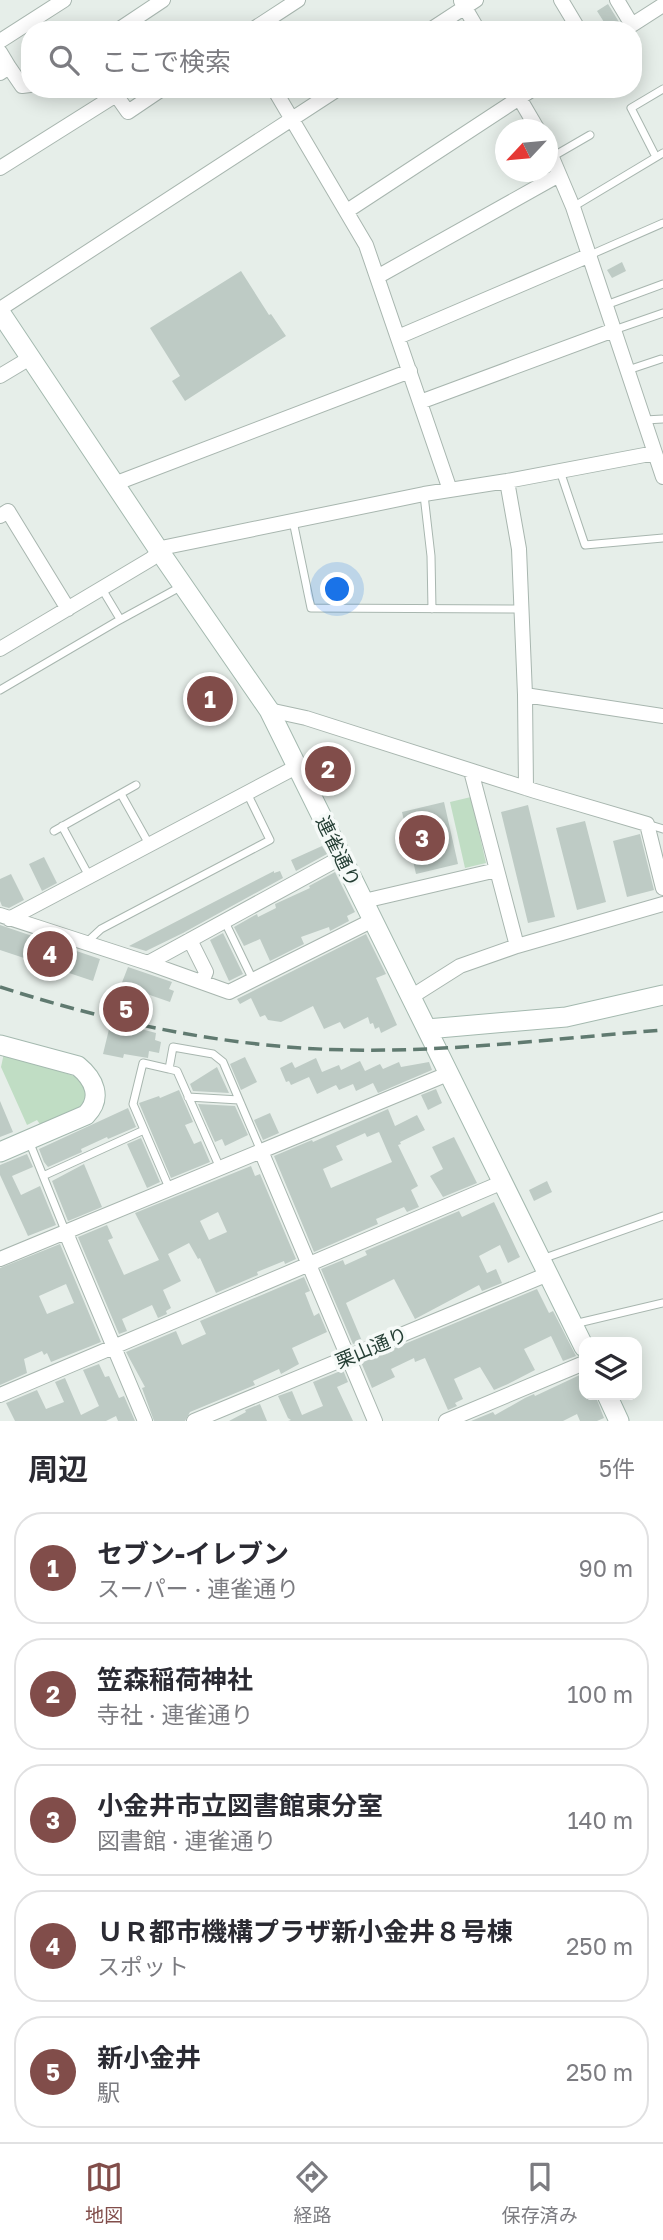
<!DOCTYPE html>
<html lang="ja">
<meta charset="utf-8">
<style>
:root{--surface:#fff;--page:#f2f2f3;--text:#2b2b33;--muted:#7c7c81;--line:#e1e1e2;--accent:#814d4a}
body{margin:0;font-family:"Golos Text","Noto Sans JP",sans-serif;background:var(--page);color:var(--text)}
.controls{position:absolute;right:21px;bottom:21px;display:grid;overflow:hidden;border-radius:14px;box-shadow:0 4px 18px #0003}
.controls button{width:63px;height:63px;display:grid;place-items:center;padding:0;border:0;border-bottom:2px solid var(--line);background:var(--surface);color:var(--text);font:35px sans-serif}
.compass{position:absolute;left:495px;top:119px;width:63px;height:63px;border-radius:50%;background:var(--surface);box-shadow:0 4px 18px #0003;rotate:244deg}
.you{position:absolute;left:338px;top:590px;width:24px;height:24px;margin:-18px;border:5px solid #fff;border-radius:50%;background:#1a73e8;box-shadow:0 0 0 10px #1a73e833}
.badge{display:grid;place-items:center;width:46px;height:46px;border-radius:50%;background:var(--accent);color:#fff;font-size:23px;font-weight:700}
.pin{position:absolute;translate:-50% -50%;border:4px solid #fff;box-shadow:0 2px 7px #0006}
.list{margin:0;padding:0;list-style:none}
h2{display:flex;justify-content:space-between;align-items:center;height:91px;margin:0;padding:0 28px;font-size:30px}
h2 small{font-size:23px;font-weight:400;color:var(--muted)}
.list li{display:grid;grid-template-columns:46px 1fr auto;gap:21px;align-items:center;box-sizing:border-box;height:112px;margin:0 14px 14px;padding:0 14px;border:2px solid var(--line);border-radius:28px}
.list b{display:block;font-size:26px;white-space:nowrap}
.list p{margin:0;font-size:23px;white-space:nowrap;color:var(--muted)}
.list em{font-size:23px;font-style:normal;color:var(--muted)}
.icon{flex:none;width:38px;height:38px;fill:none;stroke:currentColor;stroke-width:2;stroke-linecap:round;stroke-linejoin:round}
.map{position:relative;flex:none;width:663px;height:1421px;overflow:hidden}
.search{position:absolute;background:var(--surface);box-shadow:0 4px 18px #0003;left:21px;right:21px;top:21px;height:77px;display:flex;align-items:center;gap:18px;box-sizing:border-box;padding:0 24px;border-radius:28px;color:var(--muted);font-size:26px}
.sheet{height:721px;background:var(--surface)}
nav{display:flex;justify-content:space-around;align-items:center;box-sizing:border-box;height:98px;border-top:2px solid var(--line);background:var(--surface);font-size:19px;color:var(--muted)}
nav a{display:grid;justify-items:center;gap:4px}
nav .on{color:var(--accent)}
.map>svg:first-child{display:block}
</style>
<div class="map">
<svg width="663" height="1421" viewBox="0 0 663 1421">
<rect width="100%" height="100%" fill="#e6eee9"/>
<path fill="#c0ddc4" d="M471 797 486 863 465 868 450 802Z
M4 1053 77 1077C82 1081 84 1085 85 1091 91 1113 57 1120 42 1127L37 1120 27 1125 1 1067Z"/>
<path fill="#becbc5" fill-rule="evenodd" d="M608 4 619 22 609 30 597 11Z
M622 262 626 271 612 278 607 270Z
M241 271 269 315 271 314 286 336 185 401 172 381 180 376 150 328Z
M444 802 458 864 416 874 402 812Z
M528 805 555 917 528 923 501 812Z
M585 821 606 902 577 910 556 828Z
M640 834 654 890 627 897 613 841Z
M322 846 327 854 296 871 291 860Z
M44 857 57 883 42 891 29 864Z
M274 871V873L280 871 283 878 183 933 146 951 129 946Z
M335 872 355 912 347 916 349 921 330 931 329 927 301 937 304 944 270 961 260 939 244 946 234 927 257 914 258 917 276 908 275 904 310 888 309 886Z
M11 874 24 900 9 908 2 906 0 901V879Z
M0 925 100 959 93 981 0 950Z
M223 933 243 974 229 981 210 940Z
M366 934 386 974 376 978 397 1025 381 1033 379 1027 375 1029 373 1023 370 1024 368 1017 344 1029 340 1022 324 1029 313 1006 281 1022 268 1020 265 1015 260 1017 251 998 240 1004 237 999Z
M128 967 172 982 169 989 174 991 170 1002 121 985Z
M111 1021 156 1033 155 1040 161 1042 159 1053 149 1051 148 1058 124 1054 123 1058 103 1054Z
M245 1057 257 1082 241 1090 230 1064Z
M316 1058 322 1072 339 1065 341 1070 360 1061 365 1071 380 1064 383 1069 399 1062 401 1067 429 1062 432 1070 378 1093 373 1083 356 1091 353 1084 339 1090 336 1085 317 1094 309 1077 291 1085 289 1081 286 1082 280 1068 292 1062 295 1068Z
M217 1067 229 1093 193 1091 190 1084Z
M436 1089 442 1103 428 1110 421 1095Z
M179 1090 193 1122 185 1125 194 1144 201 1141 210 1162 171 1178 139 1103 159 1096 160 1098Z
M0 1101 13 1132 0 1137Z
M198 1104 235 1106 248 1135 225 1146 222 1139 215 1142Z
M128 1108 136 1127 108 1139 107 1137 81 1149 82 1152 48 1167 44 1162 39 1149Z
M388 1109 395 1126 417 1115 425 1130 400 1142 401 1144 398 1145 418 1186 411 1190 419 1207 407 1212 404 1207 376 1219 378 1224 314 1252 274 1156 312 1140 313 1142ZM379 1132 392 1162 331 1188 323 1169 343 1160 336 1146 365 1133 367 1137Z
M270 1113 279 1133 263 1140 254 1120Z
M454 1137 477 1183 443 1197 430 1176 443 1169 432 1147Z
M141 1138 160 1182 147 1188 127 1144Z
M27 1154 33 1167 12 1176 21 1195 40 1186 56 1225 28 1236 0 1175V1165Z
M84 1164 102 1207 68 1221 52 1181Z
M251 1166 255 1176 260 1174 296 1259 285 1264 284 1261 257 1272 258 1275 216 1293 200 1258 198 1259 189 1243 168 1254 181 1281 163 1290 171 1308 166 1311 167 1314 158 1318 152 1305 122 1319 127 1331 119 1334 78 1237 107 1225 113 1238 108 1240 124 1275 159 1260 135 1213ZM218 1212 227 1232 209 1240 200 1221Z
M547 1181 552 1192 534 1201 529 1190Z
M494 1202 520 1257 508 1263 500 1245 479 1256 487 1273 496 1269 502 1283 482 1291 479 1285 415 1319 394 1279 346 1303 362 1341 353 1344 321 1269 343 1260 345 1265 367 1255 365 1251 459 1211 462 1217Z
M60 1244 101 1342 51 1362 47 1353 44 1355 42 1351 24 1359 27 1373 0 1385V1268ZM66 1284 74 1303 47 1314 39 1296Z
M304 1277 310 1291 305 1293 314 1316 319 1313 327 1332 292 1348 299 1364 281 1374 279 1369 253 1381 255 1385 190 1412 185 1421H154L142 1388 145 1387 126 1352 176 1331 182 1345 206 1334 200 1321Z
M537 1289 549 1313 553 1311 576 1356 563 1361 551 1336 524 1349 535 1370 508 1384 494 1390 480 1367 454 1379 463 1399 455 1403 457 1406 448 1410 425 1358 415 1362 414 1358 391 1369 395 1377 372 1388 361 1362Z
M99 1364 105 1377 109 1376 119 1398 124 1396 135 1421H118L116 1416 106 1421H15L6 1403 37 1390 46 1409 64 1402 55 1382 65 1378 81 1415 99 1406 83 1370Z
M343 1370 348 1382 337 1387 353 1421H288L291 1420 288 1418 278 1396 292 1391 302 1415 323 1406 313 1382Z
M584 1373V1395H595L604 1418 597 1421H580L577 1414 563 1421H471L493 1412 495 1415 525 1398 534 1394 535 1396Z
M260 1404 267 1421H229L246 1412 245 1410Z"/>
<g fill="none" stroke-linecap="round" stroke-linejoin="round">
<defs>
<path id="lane" d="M552 157 590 135
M656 157 631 108 663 89
M573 207 663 153
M590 255 663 223
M606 305 663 284
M614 330 663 313
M628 370 661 359
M645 420 663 419
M560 471 585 545 663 538
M424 495 431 556 432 609
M293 521 311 608 520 609
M102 589 120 619
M0 690 116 622 182 586
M121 794 149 844
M647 824 663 829
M62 826 89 876
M54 831 136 785
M225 922 253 980
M87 942 101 929 270 840 247 793
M169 1069 177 1071 220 1168
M188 1097 239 1100
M29 1141 66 1233
M43 1176 144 1130
M170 1190 133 1104 143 1063 169 1069 173 1047 213 1054 223 1062 261 1151
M542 1259 663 1216
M574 1324 663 1303"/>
<path id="street" d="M561 0 579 30
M617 0 632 25
M461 1 478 30
M118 30 163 0
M252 30 298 0
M430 30 476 0
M624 30 663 5
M0 41 64 0
M0 52 9 67
M0 73 9 67 22 86 30 85
M274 89 366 245 450 490
M514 89 538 130
M548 148 573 207 663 477
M0 168 116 95 128 112 162 89
M347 211 533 89
M377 277 559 175
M0 309 338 89
M398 337 590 255
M0 376 30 358
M420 402 614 330
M507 481 519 549 525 695 526 788
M114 484 410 371
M0 516 8 511 68 609
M0 649 151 559 166 547 424 494 507 481 655 453
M525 695 663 716
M269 710 306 718 535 791 647 824 663 888
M471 771 517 946
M364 901 497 870
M0 915 148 963 229 992 373 920
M9 919 298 766
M190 940 206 972 202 982
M148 963 342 857
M411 997 460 966 517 946 663 904
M261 1151 375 1421
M66 1233 145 1421
M0 1259 450 1073
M0 1395 503 1182
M194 1421 548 1274
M446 1421 584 1363"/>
<path id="secondary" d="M0 312 160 552 269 710 584 1347
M427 1029 566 1017 663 995
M0 1045 78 1066C94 1079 103 1098 86 1115L0 1152
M607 1395 619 1421"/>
</defs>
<use href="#lane" stroke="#a8b6af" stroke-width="9"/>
<use href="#street" stroke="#a8b6af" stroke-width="16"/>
<use href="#secondary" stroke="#a4b9af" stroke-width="21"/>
<use href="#lane" stroke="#fff" stroke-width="7"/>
<use href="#street" stroke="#fff" stroke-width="14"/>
<use href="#secondary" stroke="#fff" stroke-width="19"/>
<path stroke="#607a70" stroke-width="3.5" stroke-dasharray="14 7" stroke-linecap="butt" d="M0 987C113 1023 230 1048 350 1050 454 1052 559 1038 663 1030"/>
</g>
<g text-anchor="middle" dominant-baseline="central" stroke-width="7" stroke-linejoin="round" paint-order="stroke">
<g font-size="19" fill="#253f35" stroke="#f6faf8">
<text transform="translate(339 851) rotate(64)">連雀通り</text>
<text transform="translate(371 1347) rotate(-23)">栗山通り</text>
</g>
</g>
</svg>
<div class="controls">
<button><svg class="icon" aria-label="layers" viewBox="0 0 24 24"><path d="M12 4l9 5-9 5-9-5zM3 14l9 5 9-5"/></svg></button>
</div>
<svg class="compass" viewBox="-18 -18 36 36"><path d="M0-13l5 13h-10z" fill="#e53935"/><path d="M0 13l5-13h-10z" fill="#7c7c81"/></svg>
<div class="you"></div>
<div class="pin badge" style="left:210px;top:699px">1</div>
<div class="pin badge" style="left:328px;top:769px">2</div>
<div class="pin badge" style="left:422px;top:838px">3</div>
<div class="pin badge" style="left:50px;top:954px">4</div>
<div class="pin badge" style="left:126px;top:1009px">5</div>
<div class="search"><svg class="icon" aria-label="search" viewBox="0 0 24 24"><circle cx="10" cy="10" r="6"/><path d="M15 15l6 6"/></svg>ここで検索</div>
</div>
<section class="sheet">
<h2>周辺<small>5件</small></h2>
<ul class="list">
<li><span class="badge">1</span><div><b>セブン-イレブン</b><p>スーパー · 連雀通り</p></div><em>90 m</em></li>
<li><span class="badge">2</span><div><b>笠森稲荷神社</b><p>寺社 · 連雀通り</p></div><em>100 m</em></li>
<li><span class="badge">3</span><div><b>小金井市立図書館東分室</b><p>図書館 · 連雀通り</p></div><em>140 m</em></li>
<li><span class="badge">4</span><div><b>ＵＲ都市機構プラザ新小金井８号棟</b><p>スポット</p></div><em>250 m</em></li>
<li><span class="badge">5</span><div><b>新小金井</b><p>駅</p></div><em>250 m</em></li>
</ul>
</section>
<nav>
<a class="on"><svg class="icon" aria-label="map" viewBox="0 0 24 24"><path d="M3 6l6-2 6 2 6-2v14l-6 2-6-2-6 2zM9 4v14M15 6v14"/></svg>地図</a>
<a><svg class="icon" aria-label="directions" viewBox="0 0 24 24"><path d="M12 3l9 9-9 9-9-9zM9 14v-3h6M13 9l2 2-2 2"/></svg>経路</a>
<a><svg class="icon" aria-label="saved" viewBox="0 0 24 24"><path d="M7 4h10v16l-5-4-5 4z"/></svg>保存済み</a>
</nav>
